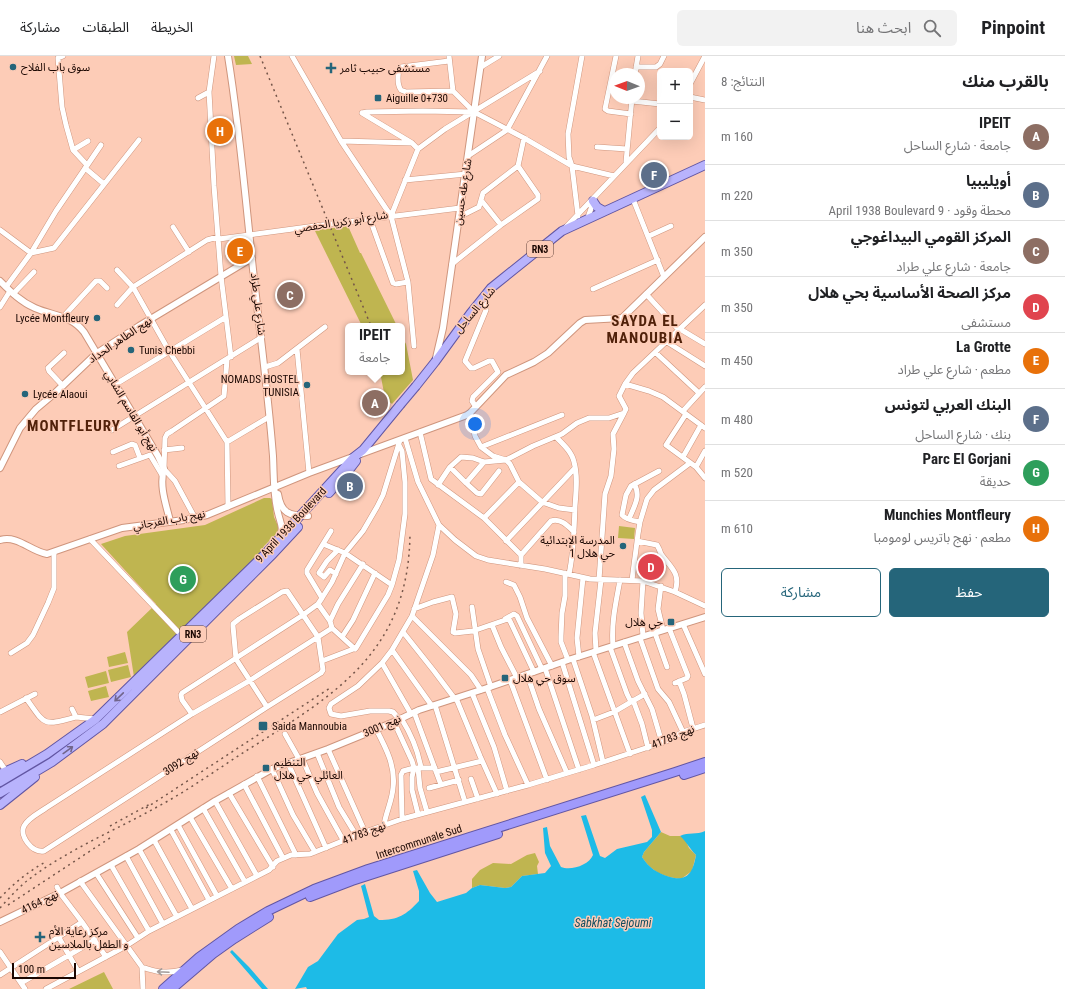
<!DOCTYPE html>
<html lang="ar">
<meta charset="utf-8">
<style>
:root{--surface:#fff;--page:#f2f2f2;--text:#202124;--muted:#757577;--line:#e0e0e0;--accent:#25657a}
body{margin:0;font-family:"Roboto Condensed","Noto Sans Arabic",sans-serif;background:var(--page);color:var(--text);direction:rtl}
.controls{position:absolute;right:12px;top:12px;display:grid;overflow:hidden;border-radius:6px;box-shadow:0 4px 16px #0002}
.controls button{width:36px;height:36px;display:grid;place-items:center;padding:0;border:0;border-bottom:1px solid var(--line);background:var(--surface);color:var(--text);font:20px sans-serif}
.compass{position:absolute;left:609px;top:12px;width:36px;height:36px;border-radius:50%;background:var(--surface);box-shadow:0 4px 16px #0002;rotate:271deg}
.scale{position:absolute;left:12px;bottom:10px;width:64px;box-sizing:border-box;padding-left:4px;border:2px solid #1a0601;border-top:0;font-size:11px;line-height:14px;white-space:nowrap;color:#1a0601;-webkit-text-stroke:3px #fdccb7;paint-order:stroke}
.you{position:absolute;left:475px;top:368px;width:14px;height:14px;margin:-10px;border:3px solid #fff;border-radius:50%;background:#1a73e8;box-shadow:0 0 0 6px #1a73e833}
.badge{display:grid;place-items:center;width:26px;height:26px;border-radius:50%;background:var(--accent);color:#fff;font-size:13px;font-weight:700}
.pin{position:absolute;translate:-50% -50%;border:2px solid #fff;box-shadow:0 1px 4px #0006}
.popup{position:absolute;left:345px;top:267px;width:60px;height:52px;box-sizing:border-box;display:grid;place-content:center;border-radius:6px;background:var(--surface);filter:drop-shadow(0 1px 3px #0005);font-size:13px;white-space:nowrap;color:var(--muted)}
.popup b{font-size:15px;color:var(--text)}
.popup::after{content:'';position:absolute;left:50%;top:100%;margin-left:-8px;border:8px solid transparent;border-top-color:var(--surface)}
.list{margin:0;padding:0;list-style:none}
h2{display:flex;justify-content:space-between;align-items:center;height:52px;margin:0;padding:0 16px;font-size:17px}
h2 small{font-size:13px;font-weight:400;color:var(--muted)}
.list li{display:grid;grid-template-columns:26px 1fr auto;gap:12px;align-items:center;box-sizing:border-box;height:56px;padding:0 16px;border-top:1px solid var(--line)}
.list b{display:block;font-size:15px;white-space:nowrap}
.list p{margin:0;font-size:13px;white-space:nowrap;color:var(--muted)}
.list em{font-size:13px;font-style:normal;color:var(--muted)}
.actions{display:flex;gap:8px;padding:12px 16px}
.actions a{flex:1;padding:9px 0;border:1px solid var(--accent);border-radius:6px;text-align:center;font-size:14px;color:var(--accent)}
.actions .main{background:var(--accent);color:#fff}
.icon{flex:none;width:22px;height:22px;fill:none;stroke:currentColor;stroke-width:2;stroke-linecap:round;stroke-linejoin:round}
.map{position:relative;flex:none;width:705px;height:933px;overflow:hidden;direction:ltr}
header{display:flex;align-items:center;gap:24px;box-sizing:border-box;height:56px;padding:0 20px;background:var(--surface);border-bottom:1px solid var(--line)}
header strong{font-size:19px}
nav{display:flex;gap:22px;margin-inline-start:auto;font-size:14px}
.search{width:280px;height:36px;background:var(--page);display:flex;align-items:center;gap:10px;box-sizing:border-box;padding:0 14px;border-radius:6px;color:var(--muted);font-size:15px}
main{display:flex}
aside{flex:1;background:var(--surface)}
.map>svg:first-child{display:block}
</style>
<header>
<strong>Pinpoint</strong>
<div class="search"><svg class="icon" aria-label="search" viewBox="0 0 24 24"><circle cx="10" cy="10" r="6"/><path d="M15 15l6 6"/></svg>ابحث هنا</div>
<nav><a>الخريطة</a><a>الطبقات</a><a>مشاركة</a></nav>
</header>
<main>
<aside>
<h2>بالقرب منك<small>النتائج: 8</small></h2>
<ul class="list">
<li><span class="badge" style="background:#8d6e63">A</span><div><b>IPEIT</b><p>جامعة · شارع الساحل</p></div><em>160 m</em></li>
<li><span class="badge" style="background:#5c6f8a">B</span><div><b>أويليبيا</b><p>محطة وقود · 9 April 1938 Boulevard</p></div><em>220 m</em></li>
<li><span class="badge" style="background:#8d6e63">C</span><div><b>المركز القومي البيداغوجي</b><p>جامعة · شارع علي طراد</p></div><em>350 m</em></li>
<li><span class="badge" style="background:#e0444e">D</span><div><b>مركز الصحة الأساسية بحي هلال</b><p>مستشفى</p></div><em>350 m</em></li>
<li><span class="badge" style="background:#e8710a">E</span><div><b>La Grotte</b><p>مطعم · شارع علي طراد</p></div><em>450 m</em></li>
<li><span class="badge" style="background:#5c6f8a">F</span><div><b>البنك العربي لتونس</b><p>بنك · شارع الساحل</p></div><em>480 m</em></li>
<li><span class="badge" style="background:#2e9e5b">G</span><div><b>Parc El Gorjani</b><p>حديقة</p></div><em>520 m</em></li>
<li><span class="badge" style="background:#e8710a">H</span><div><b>Munchies Montfleury</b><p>مطعم · نهج باتريس لومومبا</p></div><em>610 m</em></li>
</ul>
<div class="actions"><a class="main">حفظ</a><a>مشاركة</a></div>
</aside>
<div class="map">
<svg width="705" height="933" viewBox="0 0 705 933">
<rect width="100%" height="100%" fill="#fdccb7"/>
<path fill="#bfb550" d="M234 0H248L252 8 236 9Z
M348 170 360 197H361L397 270H362L315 175 317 174Z
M402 281 406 288 413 324 392 348 385 342 380 316H402Z
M264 442H270L272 443 274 461 279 472 277 477 264 490 260 497 134 621 127 576 156 548 101 488 125 480 205 469Z
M619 470 635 472 634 483 618 482Z
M125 596 128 607 109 611 107 601Z
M128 609 131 621 111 626 108 614Z
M106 615 109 627 88 632 85 621Z
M106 630 109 641 91 645 88 635Z
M661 776 670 780H680L685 783 689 792 696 799 692 815 681 823C663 821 652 816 642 801L644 796Z
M535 797 539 806 537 810 538 818 522 820 511 831 505 832 480 829 472 832V823L480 814 493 807 511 808 527 799Z
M104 916 113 933H69Z"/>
<path fill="#1dbbe7" d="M645 739 661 776 644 796 642 801C649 812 657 817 670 821 688 826 693 816 696 799 690 793 686 785 680 780 688 776 697 779 705 775V933H307L306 931 295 933 308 911 318 905 338 878 357 864 364 863 369 861 361 830 365 828 374 860 379 864C398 864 406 859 419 845V835L413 815 417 814 430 837 437 846 466 837 472 832 480 829 505 832 511 831 522 820 545 817 551 810 545 797 543 772 547 771 550 790 561 811C571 815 589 809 593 799L581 760 586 759 600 800 605 802 617 793 647 786 652 781V774L641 741Z
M232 894 249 911 268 933H262L230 896Z"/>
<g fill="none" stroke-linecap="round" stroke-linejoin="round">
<defs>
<path id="minor" d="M63 0 58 2 62 51 66 69 73 94 87 109
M214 0 209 36 210 54 214 130 221 220 231 301
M292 0 341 85 391 160 408 226 414 290
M449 0 453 35 474 56 524 82 572 110 614 120
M616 0 605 53 608 55 631 58
M449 5 401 11C397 16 397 29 401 34L406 36 453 35
M481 11 499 0
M636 11H656L660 8 664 0
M635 18 638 0
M690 28 705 0
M690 41 705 44
M198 42 209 36
M632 45 660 48
M362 57 367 56 423 55 473 56
M362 57 412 87 418 93
M341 85 412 87
M597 91 627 93
M73 94 88 85
M468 100 507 74 547 0
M626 106 632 42
M85 112 104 128
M405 124 466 118
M633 143 664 221
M481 144 501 169
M391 160 418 93 445 73 540 15
M578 160 572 110 569 101 568 78 582 0
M459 161 479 151 483 137 518 110
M370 163 393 227 396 228 408 226
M587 164 594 144
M347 166 460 152
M173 171 189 196
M566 171 660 72
M0 174 31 197 54 192 139 84
M649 180 671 170
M219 183 315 170
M452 208 501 169 538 143V139L518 110 524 82
M117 214 133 231 169 295 227 386 228 451
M6 231 31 197 56 155 101 89
M593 233 658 204
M13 238 34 216
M646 238 679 274
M117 249 133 231 207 184 218 181
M0 251 10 235
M63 261 96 225H100L107 232
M680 273 705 288
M667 286 705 310
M297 293 309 417
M656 297 699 337
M265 311 278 307 325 271
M116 328 226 261
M625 328 649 335 663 341 705 372
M63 330 49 315 48 312 64 297
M476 351 472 345 473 341 498 316 492 305H489L474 312H471L465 305 486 254V250L481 244
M683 355 705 331
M470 357 475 380 481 391 493 400 506 404 510 408 519 426 542 446 559 452 575 454
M686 358 666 389 696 411 705 422
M112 374 262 281
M420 376 431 423 484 462 521 499
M556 381C563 388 572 396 574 406 578 420 576 436 575 450 574 473 574 496 569 518
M405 382 418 426 439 469 455 484 476 500 488 504 545 513 590 523 643 525 675 536 705 550
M227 386 269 361
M481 391 562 359
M164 394 182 392
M113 396 132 388 135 389 140 402
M683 401 701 369
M119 410 150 399 162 419
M450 411 466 427 484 406
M696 411 705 395
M466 427 477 437 481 438 499 415
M438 429 450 411 461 401 473 402 484 406 506 404 533 390 562 378 577 367 589 362H609L624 357 626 353 619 340 625 328 633 317 705 249
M195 462 175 425 164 413 165 382 167 378 172 375 224 340 227 304
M484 462 519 426
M629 463C633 452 642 440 634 428
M640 466 647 443 654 434 690 407
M90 483 182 580
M506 485 575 412
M637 485 657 489C659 492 660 495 661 498 671 512 681 517 675 536
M323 488 345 497 392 529
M521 510V499L551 465C561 462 568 470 574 476
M565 517V540L562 557 561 580V586L568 604
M336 518 330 514 324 521 319 517 327 505 338 494
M599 524 605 438 611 420 614 393 613 378 624 357
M632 524 638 478 640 466C634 465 626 464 622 459L626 439 631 430 659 415
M506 526 514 529 520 541 527 562 552 610
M661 530 658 553 663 574
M322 542 307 517V514L331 475
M318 548 330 565 332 572 355 593
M472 551 478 593 491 631
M414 553 433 546 452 541 456 558 453 576 455 577 473 575 508 563 510 565 534 616
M412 560 471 619 481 634
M505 563 514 558 517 560 542 613
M330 565 338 548 363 508
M683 568 705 618
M492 569 501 591 517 622
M669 572 688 620 687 622 675 627
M403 576 434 615 455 643
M655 577 667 611
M643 580 641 557 643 525
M342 581 353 564 375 517
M640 582 658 633 669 646 683 676
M624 586 638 625 652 653 662 687
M613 590C611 567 616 546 620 524
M610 591 627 638 631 646 645 638
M392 594 432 650
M596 595 595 577 601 524
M593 596 630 698
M11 597 27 587 33 579 48 547 54 532V496
M579 601 577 582 583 522
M573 603 592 660 603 706
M322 605 356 592 388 539 392 529 399 504 405 458V426L402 395 399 389
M562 606 594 709
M382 607 411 658
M545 612 579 714
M527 618 539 653 567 717
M510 624 547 724
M679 625 684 638 693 672
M487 632 505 679 528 729
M472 637 494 691 507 735
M26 642C46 670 42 670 76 661
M456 642 480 700 497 738
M633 644 642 668 648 692
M435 649 465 746
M267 651 236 603 233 570V568L239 563 282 536 287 535 318 581 323 614 321 617 267 651 44 795C32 797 19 780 24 770 28 762 39 757 46 752L192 658 249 625 332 572
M72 653 76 661 95 663
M0 656 35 638
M414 656 441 729
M192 658 182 644 181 639 182 637 303 559 318 548 322 542 332 526 345 497 363 475 377 451 383 439 400 384
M401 662C411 678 418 694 421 712
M399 663 393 656 389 655H370L341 660 331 658 329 652 331 648 358 630 382 607 392 594 412 560 433 499 439 469
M593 664 614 656 631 646
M394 666 412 705 414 712 412 721V734L418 758
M376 673C386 692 396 711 393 732 392 745 386 756 384 769
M285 678 299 703
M328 693 365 776
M317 697 339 751 356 779
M302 702 317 737 343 784
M0 706 6 715
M288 707 326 792
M418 712 420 732 427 756
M272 713 293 759 315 796
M436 716 482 705
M257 720 296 799
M471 723 478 743
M244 728 283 802
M429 732 459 724
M229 737 273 811
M215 745 257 820
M203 752 245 826
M190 761 232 833
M402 763 401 719 403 715 414 712H435
M178 769 217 840
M171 774 209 844
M154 784 192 853
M139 793 177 861
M126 800 163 868
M111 809 149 875
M96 817 138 882
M80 825 142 911 143 933
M57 831 60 837 82 866 106 901
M58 880 78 915
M0 896 25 933
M142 911C156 916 167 918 182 914
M0 919 82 866
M21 927 95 884
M46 933 126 890 149 875 269 814 277 805 291 799 310 798 365 776 402 763 528 729 594 709 667 685 683 676 705 669"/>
<path id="tertiary" d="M228 0C239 68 245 136 252 204 259 270 268 335 273 400 274 419 273 439 278 457 280 466 284 472 280 480
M0 225C11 236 21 246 35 252 53 260 71 259 84 276L158 400 164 413C159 430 166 448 170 465
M436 302 443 272 482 0
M0 412 20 372 36 353 55 337 97 297 139 270 252 202
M278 438C281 457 289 460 308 460
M0 484C18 479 30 495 47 498L122 472 184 464 207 459 309 417 467 359 470 357 506 319 534 306 548 297 580 267 585 264 622 262 705 181
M0 866 60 837 139 793 215 745 272 713 328 693 394 666 419 654 487 632 568 604 705 561"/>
<path id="primary" d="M593 145 597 151 604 155
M416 330 435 306 470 258 491 232 562 175 705 109
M329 437 346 418 356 405
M0 718 22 708
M0 726 47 698 96 663 266 497 354 401 363 394 400 349
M0 737 52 706 103 668 271 500 298 471
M0 749 35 721"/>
<path id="trunk" d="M684 719 705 712
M310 841 352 825 498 778
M163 933 199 901 238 873 268 855 314 833 368 813 675 716 705 706
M172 933 213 898 234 883 269 861"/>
</defs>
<use href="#minor" stroke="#cf957d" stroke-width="6"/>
<use href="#tertiary" stroke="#cf957d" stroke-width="8"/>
<use href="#primary" stroke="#6256a3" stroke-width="10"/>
<use href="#trunk" stroke="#6256a3" stroke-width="10"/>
<use href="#minor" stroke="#fff" stroke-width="5"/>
<use href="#tertiary" stroke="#fff" stroke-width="6"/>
<use href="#primary" stroke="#b8b3fc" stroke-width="8"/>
<use href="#trunk" stroke="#a09afb" stroke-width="8"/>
<path stroke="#745549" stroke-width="1.5" stroke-dasharray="2 4" stroke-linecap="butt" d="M260 0 371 270
M146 752 330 632
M110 770 150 748
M0 842C14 827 29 815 47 805
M8 849 113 780
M0 852C9 842 18 832 28 824 67 794 114 775 157 751 189 734 219 712 249 693 338 637 409 594 410 477"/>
<defs>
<path id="minor-bridge" d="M315 170 347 166"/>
<path id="primary-bridge" d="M400 349 416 330"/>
</defs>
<use href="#minor-bridge" stroke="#cf957d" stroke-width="6" stroke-linecap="butt"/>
<use href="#primary-bridge" stroke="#6256a3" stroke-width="10" stroke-linecap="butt"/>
<use href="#minor-bridge" stroke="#fff" stroke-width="5"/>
<use href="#primary-bridge" stroke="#b8b3fc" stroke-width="8"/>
</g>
<defs><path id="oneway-shaft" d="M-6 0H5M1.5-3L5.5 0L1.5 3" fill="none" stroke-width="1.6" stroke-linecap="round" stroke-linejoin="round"/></defs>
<g stroke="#71658b">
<use href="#oneway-shaft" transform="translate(119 641) rotate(136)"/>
<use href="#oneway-shaft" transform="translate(68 694) rotate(-36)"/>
</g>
<use stroke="#a39b99" href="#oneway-shaft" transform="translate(163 916) rotate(-177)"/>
<g fill="#25657a" stroke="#fdccb7" stroke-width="1.5">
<circle cx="13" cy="11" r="4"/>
<path d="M329 6h4v4h4v4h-4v4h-4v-4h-4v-4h4z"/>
<rect x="374" y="38" width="8" height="8" rx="2"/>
<circle cx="97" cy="262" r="4"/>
<circle cx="131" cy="294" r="4"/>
<circle cx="307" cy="329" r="4"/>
<circle cx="25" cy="338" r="4"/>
<circle cx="623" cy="490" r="4"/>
<rect x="667" y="562" width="8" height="8" rx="2"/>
<rect x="501" y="618" width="8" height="8" rx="2"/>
<rect x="258" y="665" width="10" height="10" rx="2"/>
<rect x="262" y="708" width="8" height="8" rx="2"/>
<path d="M38 875h4v4h4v4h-4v4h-4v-4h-4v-4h4z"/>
</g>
<g text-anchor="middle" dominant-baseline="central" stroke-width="3" stroke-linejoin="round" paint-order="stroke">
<g fill="#fdccb7" stroke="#5e4138" stroke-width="1">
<rect x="527" y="185" width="26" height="16" rx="3"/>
<rect x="180" y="570" width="26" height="16" rx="3"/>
</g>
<g font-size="10" font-weight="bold" fill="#1a0601">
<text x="540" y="193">RN3</text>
<text x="193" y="578">RN3</text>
</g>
<g font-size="11" fill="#1a0601" stroke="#fdccb7" text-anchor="start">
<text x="21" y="11">سوق باب الفلاح</text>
<text x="340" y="12">مستشفى حبيب ثامر</text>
<text x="386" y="42">Aiguille 0+730</text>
<text x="89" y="262" text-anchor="end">Lycée Montfleury</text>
<text x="139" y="294">Tunis Chebbi</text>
<text x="299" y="323" text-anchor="end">NOMADS HOSTEL<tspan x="299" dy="13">TUNISIA</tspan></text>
<text x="33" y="338">Lycée Alaoui</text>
<text x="615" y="484" text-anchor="end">المدرسة الإبتدائية<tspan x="615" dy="13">حي هلال 1</tspan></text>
<text x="663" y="566" text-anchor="end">حي هلال</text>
<text x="513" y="622">سوق حي هلال</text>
<text x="272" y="670">Saida Mannoubia</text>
<text x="274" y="706">التنظيم<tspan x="274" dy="13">العائلي حي هلال</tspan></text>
<text x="49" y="875">مركز رعاية الأم<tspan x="49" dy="13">و الطفل بالملاسين</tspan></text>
</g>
<g font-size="11" fill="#1a0601" stroke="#fdccb7">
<text transform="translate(463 136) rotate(-81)">شارع طه حسين</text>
<text transform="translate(341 166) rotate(-9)">شارع أبو زكريا الحفصي</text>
<text transform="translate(258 248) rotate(83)">شارع علي طراد</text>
<text transform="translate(475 254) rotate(-50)">شارع الساحل</text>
<text transform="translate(120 284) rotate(-34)">نهج الطاهر الحداد</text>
<text transform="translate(131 355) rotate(59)">نهج أبو القاسم الشابي</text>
<text transform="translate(169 464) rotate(-10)">نهج باب القرجاني</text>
<text transform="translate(291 469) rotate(-47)">9 April 1938 Boulevard</text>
<text transform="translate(382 670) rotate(-24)">نهج 3001</text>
<text transform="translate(673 681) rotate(-22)">نهج 41783</text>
<text transform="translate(181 706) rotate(-33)">نهج 3092</text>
<text transform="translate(364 777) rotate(-21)">نهج 41783</text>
<text transform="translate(419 786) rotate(-18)">Intercommunale Sud</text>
<text transform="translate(40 846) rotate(-26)">نهج 4164</text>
</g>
<g font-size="12" font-style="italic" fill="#144e60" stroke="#fdccb7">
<text x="613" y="867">Sabkhat Sejoumi</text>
</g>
<g font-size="15" font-weight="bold" letter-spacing="1" fill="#51210a" stroke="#fdccb7">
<text x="645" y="265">SAYDA EL<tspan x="645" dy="17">MANOUBIA</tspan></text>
<text x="74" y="370">MONTFLEURY</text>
</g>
</g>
</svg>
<div class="controls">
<button>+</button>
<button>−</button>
</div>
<svg class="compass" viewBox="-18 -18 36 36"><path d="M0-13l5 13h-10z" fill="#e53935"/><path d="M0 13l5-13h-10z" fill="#757577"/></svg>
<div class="scale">100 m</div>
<div class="you"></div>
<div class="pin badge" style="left:375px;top:347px;background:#8d6e63">A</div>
<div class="popup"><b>IPEIT</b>جامعة</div>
<div class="pin badge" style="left:350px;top:430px;background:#5c6f8a">B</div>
<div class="pin badge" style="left:290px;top:239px;background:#8d6e63">C</div>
<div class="pin badge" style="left:651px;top:511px;background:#e0444e">D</div>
<div class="pin badge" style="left:240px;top:195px;background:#e8710a">E</div>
<div class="pin badge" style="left:654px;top:119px;background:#5c6f8a">F</div>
<div class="pin badge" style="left:183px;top:523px;background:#2e9e5b">G</div>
<div class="pin badge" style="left:220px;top:75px;background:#e8710a">H</div>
</div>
</main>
